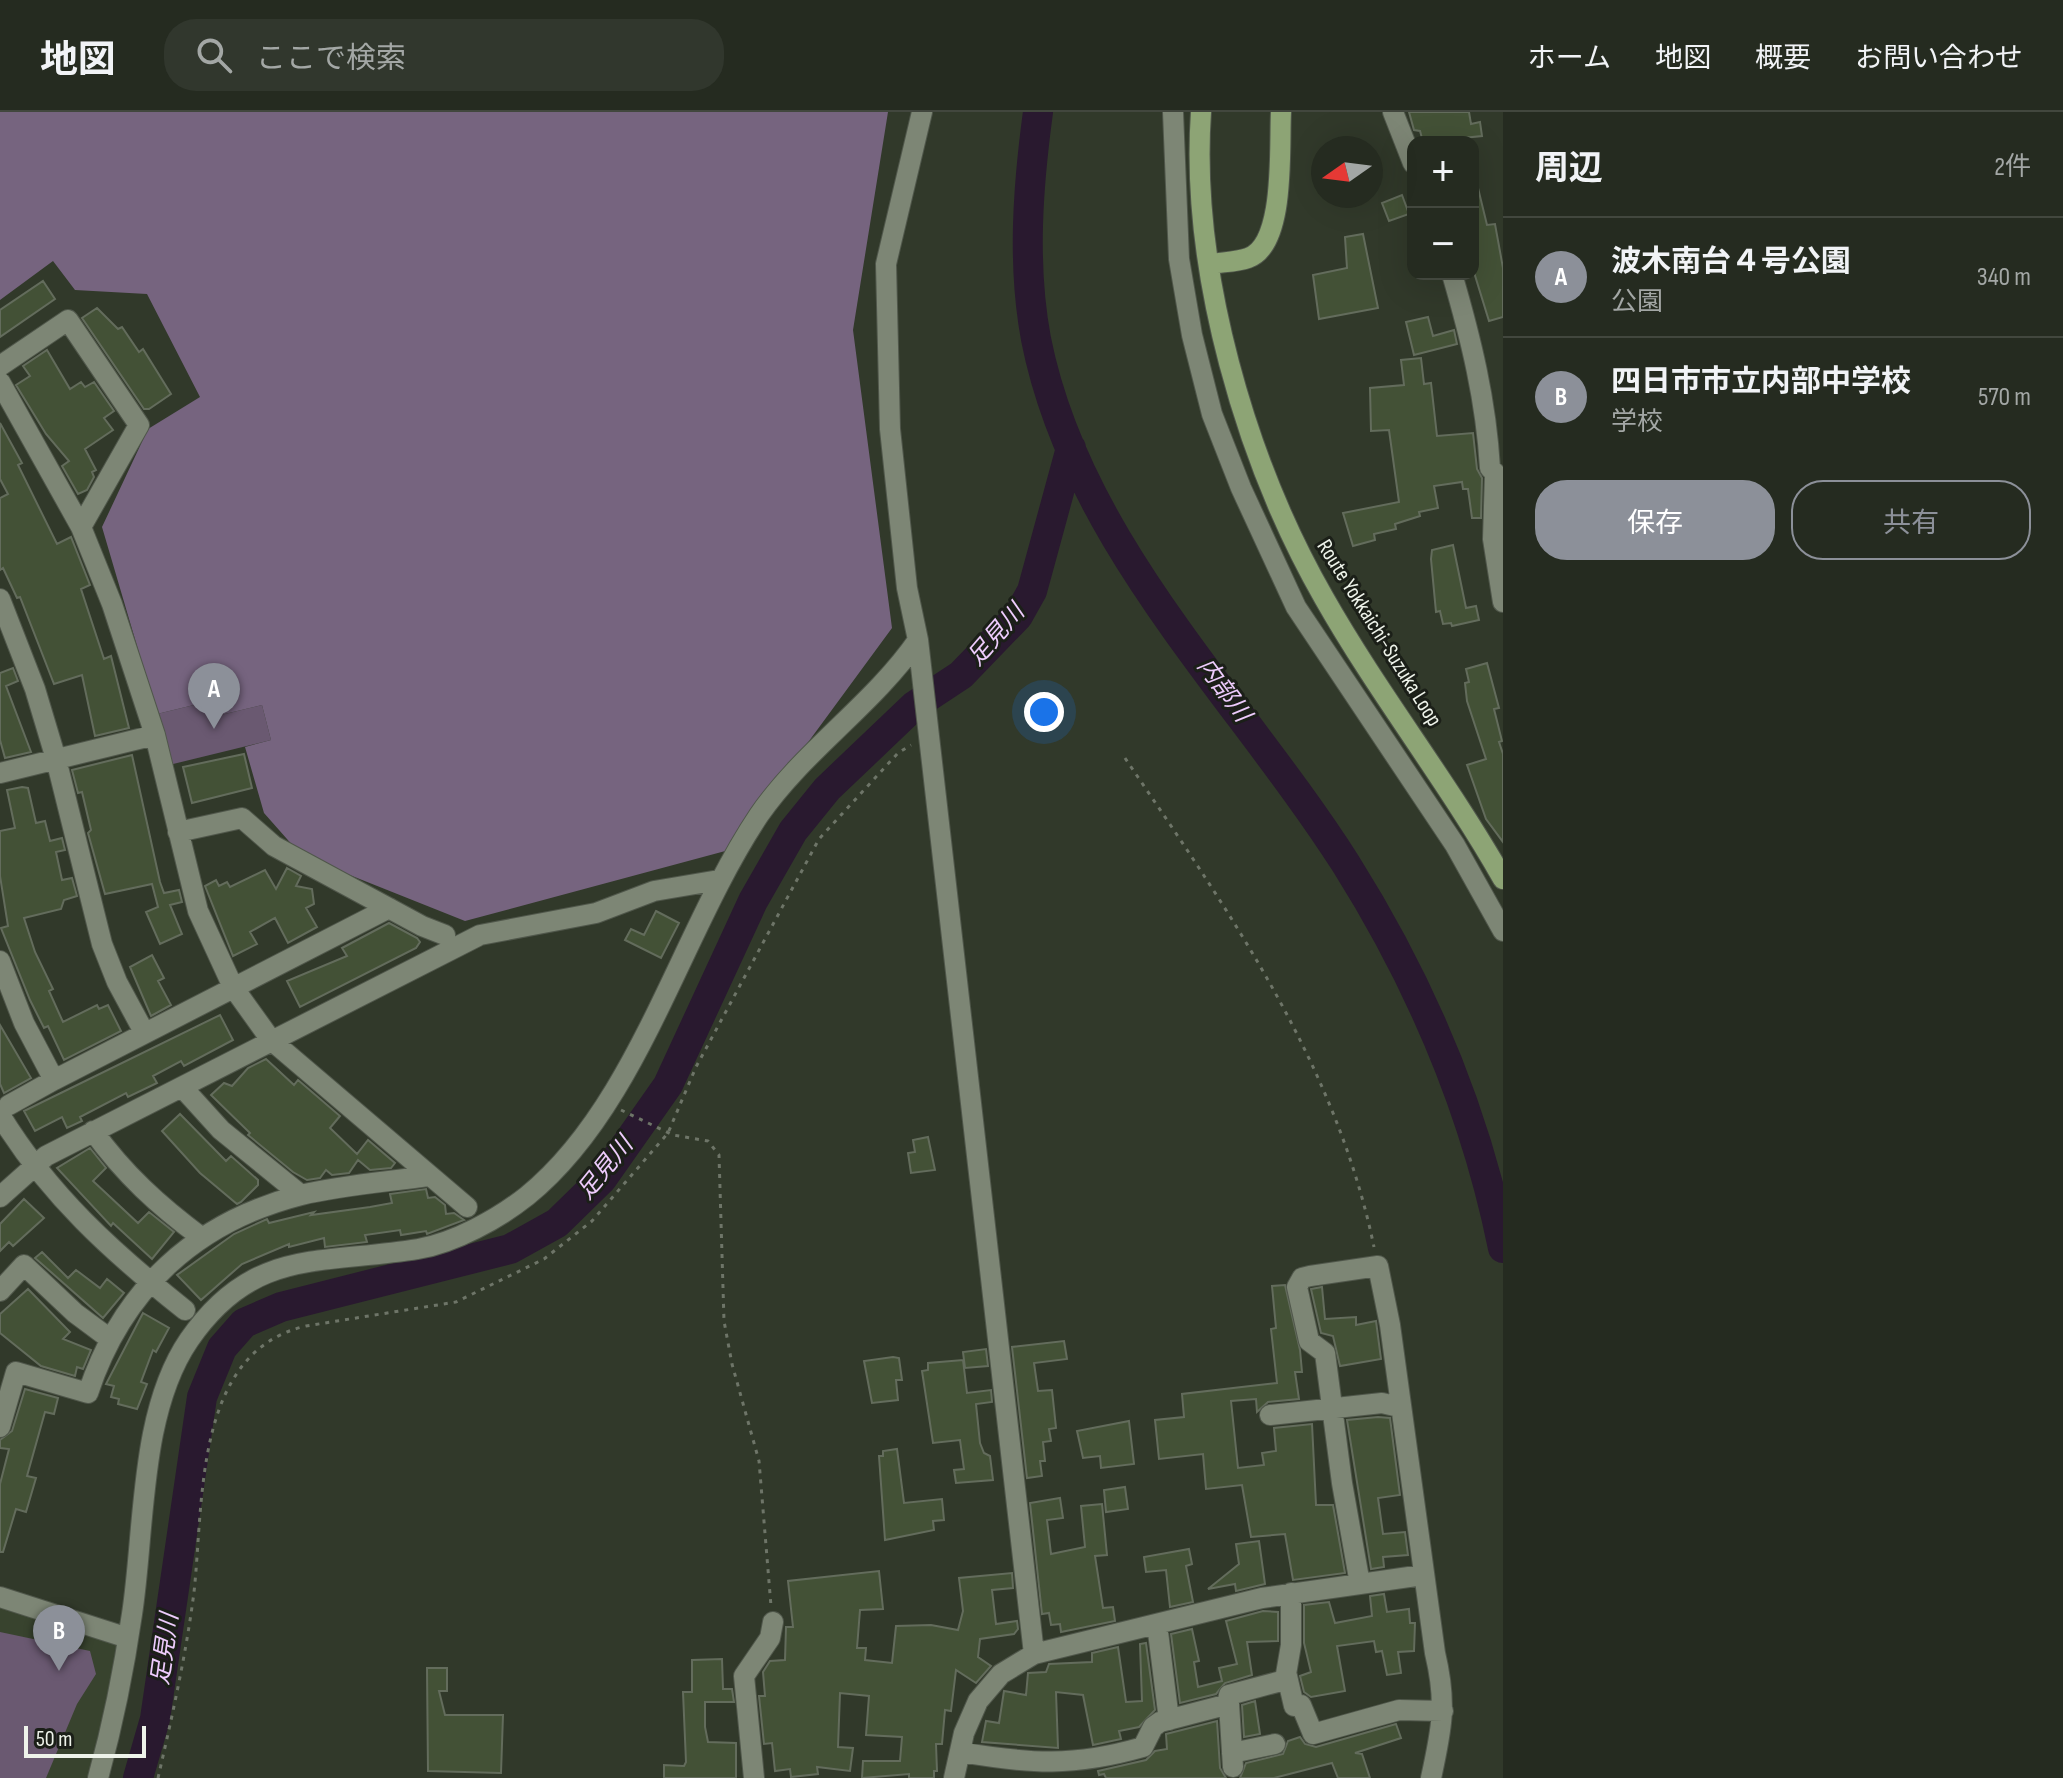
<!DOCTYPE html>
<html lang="ja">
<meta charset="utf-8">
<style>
:root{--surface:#252b20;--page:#31372d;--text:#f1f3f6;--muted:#a3a7a5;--line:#42473e;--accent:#8c9099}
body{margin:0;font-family:"Sofia Sans Condensed","Noto Sans JP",sans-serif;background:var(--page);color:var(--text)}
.controls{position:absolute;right:24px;top:24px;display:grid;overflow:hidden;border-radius:16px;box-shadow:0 8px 32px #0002}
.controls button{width:72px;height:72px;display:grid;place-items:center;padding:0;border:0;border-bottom:2px solid var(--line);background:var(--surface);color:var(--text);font:40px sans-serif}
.compass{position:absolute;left:1311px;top:24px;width:72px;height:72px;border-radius:50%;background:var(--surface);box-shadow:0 8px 32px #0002;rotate:256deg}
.scale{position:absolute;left:24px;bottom:20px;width:122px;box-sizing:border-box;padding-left:8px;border:4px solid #eef3ea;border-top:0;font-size:22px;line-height:28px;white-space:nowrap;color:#eef3ea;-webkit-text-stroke:6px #1b1f18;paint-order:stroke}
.you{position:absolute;left:1044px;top:600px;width:28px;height:28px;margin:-20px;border:6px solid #fff;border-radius:50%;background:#1a73e8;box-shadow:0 0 0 12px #1a73e833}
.badge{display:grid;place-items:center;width:52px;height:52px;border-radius:50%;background:var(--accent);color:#fff;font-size:26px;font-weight:700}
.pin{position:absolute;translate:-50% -66px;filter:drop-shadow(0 2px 4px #0008)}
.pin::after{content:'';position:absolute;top:42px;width:28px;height:24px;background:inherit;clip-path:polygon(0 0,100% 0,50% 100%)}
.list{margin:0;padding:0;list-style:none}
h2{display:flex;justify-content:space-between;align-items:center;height:104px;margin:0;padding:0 32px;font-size:34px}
h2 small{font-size:26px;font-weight:400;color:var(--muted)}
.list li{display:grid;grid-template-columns:52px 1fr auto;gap:24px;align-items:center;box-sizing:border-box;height:120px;padding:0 32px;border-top:2px solid var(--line)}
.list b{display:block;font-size:30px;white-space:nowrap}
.list p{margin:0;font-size:26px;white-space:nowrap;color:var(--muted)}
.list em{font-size:26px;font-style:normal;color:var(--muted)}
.actions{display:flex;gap:16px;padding:24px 32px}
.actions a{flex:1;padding:18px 0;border:2px solid var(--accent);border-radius:32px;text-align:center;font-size:28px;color:var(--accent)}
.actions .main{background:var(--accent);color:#fff}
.icon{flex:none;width:44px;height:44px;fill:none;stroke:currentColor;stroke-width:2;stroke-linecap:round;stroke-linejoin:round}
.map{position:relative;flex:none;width:1503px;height:1666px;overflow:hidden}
header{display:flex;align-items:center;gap:48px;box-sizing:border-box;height:112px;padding:0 40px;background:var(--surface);border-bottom:2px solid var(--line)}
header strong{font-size:38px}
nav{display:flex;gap:44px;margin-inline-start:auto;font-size:28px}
.search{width:560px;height:72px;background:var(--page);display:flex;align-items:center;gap:20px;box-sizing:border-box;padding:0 28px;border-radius:32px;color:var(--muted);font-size:30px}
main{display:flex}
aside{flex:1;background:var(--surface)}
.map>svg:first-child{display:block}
</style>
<header>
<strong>地図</strong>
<div class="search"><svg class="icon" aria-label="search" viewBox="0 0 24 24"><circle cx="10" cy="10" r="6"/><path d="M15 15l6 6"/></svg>ここで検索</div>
<nav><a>ホーム</a><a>地図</a><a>概要</a><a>お問い合わせ</a></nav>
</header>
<main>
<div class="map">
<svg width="1503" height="1666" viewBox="0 0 1503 1666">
<rect width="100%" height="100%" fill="#31392a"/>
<path fill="#38432e" d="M0 1491 119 1529 94 1666H0Z"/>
<path fill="#6a5971" d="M202 591 212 605 262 593 271 628 169 653 157 602Z
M0 1520 90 1539 96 1562 77 1592 46 1666H0Z"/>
<path fill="#76647f" d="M0 0H888L853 218 892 516 729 738 465 809 302 744 264 701 245 635 271 628 262 593 212 605 202 591 157 602 102 415 148 317 200 285 147 182 75 178 53 149 0 188Z"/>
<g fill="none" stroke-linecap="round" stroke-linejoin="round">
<path stroke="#29192f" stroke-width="30" d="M1038 0C1028 74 1022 152 1036 227 1076 430 1238 583 1346 752 1421 871 1475 998 1503 1136
M138 1666 155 1607 202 1285 222 1236 244 1211 281 1195 510 1137 557 1111 602 1067 668 973 753 789 793 719 827 677 914 594 961 563 1018 504 1032 479 1071 336"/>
</g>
<path fill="#435136" stroke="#636c5c" stroke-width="2" d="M1409 0H1469L1471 12 1480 10 1482 24 1423 30 1420 19 1414 18Z
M1478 76 1487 113 1495 112 1503 156V205L1489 209 1473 157V77Z
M1402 83 1409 102 1389 109 1382 91Z
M1363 122 1378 196 1319 207 1313 163 1347 156 1345 125Z
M43 169 55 187 0 225V198Z
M97 196 118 217 122 215 139 240 143 237 171 282 149 297H144L82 206Z
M1428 205 1433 224 1454 218 1457 232 1414 243 1406 210Z
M47 238 70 277 81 270 85 275 94 270 114 299 104 306 113 318 85 337 96 358 92 360 94 365 87 378 78 382 62 354 69 349 46 322 16 273 30 264 23 254Z
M1421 246 1424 272 1431 271 1437 324 1473 321 1477 357 1482 366 1481 406H1472L1468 377H1463L1462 370 1434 374 1438 396 1419 400 1420 404 1395 412 1396 417 1374 422 1375 428 1353 434 1343 401 1399 390 1389 318 1371 319 1370 276 1404 273 1401 248Z
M0 311 22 351 18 353 57 432 71 425 90 473 81 477 104 547 111 544 129 616 95 624 82 563 54 572 20 485 17 486 3 456 0 458V386L8 382 0 367Z
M1453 433 1466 496 1476 494 1479 508 1452 514 1451 511 1443 512 1440 499 1436 500 1431 447 1432 438Z
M1487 551 1499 596 1494 597 1502 629 1499 630 1503 642V730L1486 707 1467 653 1486 647 1467 589 1465 571 1469 570 1466 557Z
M13 556 18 569 6 574 31 640 5 646 0 628V561Z
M244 642 252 676 192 691 183 655Z
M132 643 160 770 164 781 179 778 182 790 170 793 182 822 160 832 146 800 158 795 152 772 105 782 88 721 91 718 82 680 78 681 72 658Z
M22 675 28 676 36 711 45 709 50 729 62 726 65 738 56 740 62 768 72 766 77 784 64 788 61 797 24 806 35 840 53 877 49 879 63 910 97 893 99 897 108 893 121 919 64 948 48 914 44 916 30 888 1 816 8 814 0 764V719L15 716 7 678Z
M287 756 301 764 296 774 312 777 314 792 306 796 317 815 288 831 275 806 250 820 257 832 233 844 205 774 216 768 219 774 227 770 230 775 265 758 276 777Z
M656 799 679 811 661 846 625 828 631 817 644 823Z
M389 811 417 826 420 830 416 836 300 895 287 869 347 844 342 836Z
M152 843 164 866 158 869 171 893 151 904 130 855Z
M220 903 233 928 184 954 181 949 153 964 157 971 128 985 126 981 80 1005 82 1009 67 1016 62 1005 35 1019 24 999Z
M0 913 31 966 4 981 0 972Z
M266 947 294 973 298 968 340 1004 330 1016 357 1042 368 1028 395 1051 391 1056 370 1058 358 1048 349 1061 332 1063 326 1058 320 1066 307 1068 293 1060 248 1023 250 1021 211 983 224 971 232 974 248 956Z
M180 1002 226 1049 231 1044 258 1068V1073L241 1090 237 1092 200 1061 162 1019Z
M928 1025 935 1058 911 1061 908 1041 915 1040 913 1028Z
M90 1036 106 1056 93 1069 138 1111 149 1100 174 1120 152 1147 113 1111 111 1114 57 1056Z
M426 1077 428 1086 435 1085 445 1093 446 1102 454 1101 464 1108 427 1122 426 1119 401 1123 400 1118 365 1123 367 1130 325 1135 324 1126 289 1135V1132L242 1152 201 1188 177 1163 234 1122 267 1107 269 1111 314 1100 311 1103 370 1095 392 1091 390 1082Z
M24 1087 44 1106 13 1134 9 1130 0 1139V1112Z
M42 1140 68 1166 76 1158 100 1176 107 1167 124 1181 103 1206 35 1146Z
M1285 1173 1300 1238 1302 1260H1295L1299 1287 1268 1290 1257 1300 1256 1287 1231 1289 1238 1356 1264 1353 1262 1341 1276 1339 1274 1316 1312 1312 1316 1393H1333L1345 1461 1293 1468 1285 1422 1251 1425 1242 1373 1206 1377 1203 1342 1159 1347 1155 1308 1184 1305 1182 1282 1277 1271 1271 1217 1276 1216 1272 1174Z
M1322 1175 1325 1207 1356 1205V1213L1376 1209 1381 1247 1340 1254 1333 1224 1321 1221 1311 1177Z
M28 1177 70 1220 63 1227 91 1238 83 1257 77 1255 75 1264 41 1254 0 1221V1202Z
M143 1201 169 1216 156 1240 153 1238 141 1270 147 1272 137 1297 118 1292 119 1287 111 1285 114 1274 106 1272Z
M1064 1229 1067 1247 1034 1251 1038 1279 1052 1278 1056 1316 1049 1317 1051 1329 1043 1330 1045 1349H1040L1042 1364 1027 1366 1012 1235Z
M986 1237 988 1254 965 1256 963 1240Z
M893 1245 899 1246 902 1268H896L898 1288 872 1291 864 1249Z
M963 1248 967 1281 991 1278 992 1290 976 1292 980 1331 984 1341 990 1344 993 1368 956 1371 954 1358 964 1357 960 1328 933 1331 922 1259 928 1258V1251Z
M25 1277 58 1286 54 1302 45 1300 27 1364 36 1366 26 1400 16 1397 3 1440H0V1372L9 1337 0 1336V1328L12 1319Z
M1378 1305 1390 1306 1400 1383 1378 1386 1383 1422 1405 1420 1408 1443 1383 1445 1384 1455 1371 1457 1347 1308Z
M1129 1309 1134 1352 1101 1356 1100 1344 1083 1346 1077 1319Z
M897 1337 904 1391 942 1387 944 1408 933 1409 934 1418 885 1428 879 1344H883V1339Z
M1125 1375 1128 1397 1106 1400 1104 1378Z
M1060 1386 1063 1406 1047 1408 1051 1442 1085 1435 1081 1394 1102 1392 1107 1443 1095 1444 1103 1496 1113 1495 1115 1509 1061 1520 1060 1512 1051 1513 1049 1501 1042 1502 1030 1391Z
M1259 1429 1265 1472 1236 1479 1235 1472 1208 1477 1239 1452 1236 1432Z
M1189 1437 1192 1452 1186 1454 1193 1490 1170 1495 1166 1458 1146 1460 1144 1445Z
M879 1459 883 1497 860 1498 857 1536H866L865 1548 892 1551 896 1514 931 1513 958 1518 963 1499 959 1466 1012 1461 1013 1476 992 1478 996 1512 1017 1509 1018 1517 1014 1522 980 1527 978 1545 991 1554 976 1571 956 1558 951 1599 945 1598 942 1632H936L937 1659H934V1666H909V1662L862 1666 863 1649H900L902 1625 866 1623 869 1584 840 1581 838 1635 853 1636 850 1659 817 1655 818 1662 791 1665 790 1657 775 1659 772 1631 764 1632 759 1584H765L763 1560 770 1549 785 1548 786 1515H793L788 1469Z
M1384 1482 1387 1500 1409 1497 1410 1511H1415L1414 1539 1398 1540 1401 1561 1387 1563 1382 1539 1376 1540 1374 1529 1337 1534 1345 1579 1311 1585 1304 1580 1300 1564 1311 1560 1304 1531V1493L1329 1490 1335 1511 1372 1504 1370 1484Z
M1263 1499 1278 1500V1529L1247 1530 1252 1563 1225 1571 1216 1582 1180 1591 1171 1522 1192 1517 1199 1549 1194 1550 1198 1575 1222 1569 1219 1556 1237 1552 1226 1509Z
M1146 1531 1155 1598 1139 1615 1119 1619 1121 1627 1093 1633 1083 1583 1056 1580 1058 1636 982 1630 986 1609 999 1611 1004 1579 1026 1583 1028 1561 1046 1560 1049 1552 1092 1550V1541L1118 1535 1126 1590 1142 1589 1140 1532Z
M722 1547 723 1577H732L734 1590H705V1615L708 1630 736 1631V1666H664V1653L684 1654 686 1650 683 1580H692V1548Z
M427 1556H447V1579H439L445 1603H503L501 1661 428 1659Z
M1255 1589 1260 1622 1244 1625 1242 1593Z
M1217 1609 1220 1656 1226 1666H1106L1104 1662 1099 1663 1098 1659 1146 1648 1155 1639 1167 1637 1166 1622Z
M1396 1612 1401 1626 1355 1641 1362 1642 1370 1666H1338L1332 1651 1274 1666H1240L1246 1651 1283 1642 1288 1629 1300 1625 1305 1632 1316 1635Z"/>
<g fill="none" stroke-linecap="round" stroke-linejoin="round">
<defs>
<path id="minor" d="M922 0 886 152 890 317 907 476 918 528 1034 1542
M1173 0 1179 147 1192 223 1212 302 1241 376 1296 495 1455 733 1503 819
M1393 0 1413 51
M1452 162C1471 227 1486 288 1490 356L1495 361 1493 427 1503 490
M0 254 68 208 139 313 81 415
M0 270 81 415 112 492 155 623 198 799 233 875 271 928 467 1095
M0 487 35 577 56 647 102 832 117 870 144 920
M0 661 155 623
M178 720 242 706 274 734 422 814 445 823
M0 849 24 911 54 968 389 796
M182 975 221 1018 301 1083
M9 993 54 968
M0 1003C49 1083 112 1140 185 1198
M93 1019C124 1062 159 1094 201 1125
M0 1085 46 1044 480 823 596 801 654 779 719 768
M0 1179 24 1153 75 1201 110 1227
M1270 1303 1382 1291 1399 1295
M0 1315 16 1260 88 1281C122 1178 195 1110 301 1083 342 1073 386 1070 428 1064
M1360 1472 1342 1371 1325 1241 1309 1229 1297 1175 1302 1166 1310 1164 1378 1154 1390 1213 1435 1541C1447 1591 1442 1616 1431 1666
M0 1485 128 1526
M1157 1512 1169 1608
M1287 1564 1294 1594 1301 1593 1313 1622 1399 1598 1443 1599
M1227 1593 1229 1583 1285 1568 1291 1533V1481
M960 1640C1031 1652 1073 1655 1143 1635L1153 1615 1160 1610 1229 1592 1233 1655
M1232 1641 1275 1632
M98 1666C113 1612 124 1557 132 1502 145 1418 139 1301 189 1228 253 1135 320 1153 418 1137 454 1131 498 1107 527 1084 638 994 680 821 759 703 804 638 873 593 918 528
M754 1666 744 1564 770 1526 773 1510
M954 1666 964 1621 978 1589 1001 1562 1034 1542 1262 1486 1423 1463"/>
<path id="major" d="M1201 0C1190 158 1246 350 1324 486 1379 583 1448 670 1503 767
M1211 152C1222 150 1237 150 1248 146 1286 133 1279 35 1281 0"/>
</defs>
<use href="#minor" stroke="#50574b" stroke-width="22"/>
<use href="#major" stroke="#50574b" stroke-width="22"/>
<path stroke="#6e7568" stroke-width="3" stroke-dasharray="4 6" stroke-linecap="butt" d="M1125 646C1228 798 1336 951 1374 1135
M621 998 673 1023 708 1029 719 1043 724 1209 732 1252 759 1349 771 1494
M158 1666C172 1605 186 1543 194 1480 204 1391 193 1240 306 1214L456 1190 544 1147 592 1109 668 1021 696 955 819 727 898 641 911 633"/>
<use href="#minor" stroke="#7d8675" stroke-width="20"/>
<use href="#major" stroke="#8da475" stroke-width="20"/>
</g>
<g text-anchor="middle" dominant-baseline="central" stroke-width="6" stroke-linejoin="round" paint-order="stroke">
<g font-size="22" fill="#eef3ea" stroke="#1b1f18">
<text transform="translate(1379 521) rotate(58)">Route Yokkaichi-Suzuka Loop</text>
</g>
<g font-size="24" font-style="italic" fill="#eeccfd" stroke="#1b1f18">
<text transform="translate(996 523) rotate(-49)">足見川</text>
<text transform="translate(1224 578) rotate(54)">内部川</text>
<text transform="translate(605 1056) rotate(-51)">足見川</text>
<text transform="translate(165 1537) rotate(-82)">足見川</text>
</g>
</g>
</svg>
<div class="controls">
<button>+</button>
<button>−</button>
</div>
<svg class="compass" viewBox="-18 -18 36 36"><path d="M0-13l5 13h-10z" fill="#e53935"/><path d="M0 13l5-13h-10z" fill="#a3a7a5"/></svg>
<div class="scale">50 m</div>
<div class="you"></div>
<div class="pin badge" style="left:214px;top:617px">A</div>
<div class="pin badge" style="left:59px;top:1559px">B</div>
</div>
<aside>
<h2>周辺<small>2件</small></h2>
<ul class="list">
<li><span class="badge">A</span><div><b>波木南台４号公園</b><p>公園</p></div><em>340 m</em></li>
<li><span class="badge">B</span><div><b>四日市市立内部中学校</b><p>学校</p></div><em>570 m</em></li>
</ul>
<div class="actions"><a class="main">保存</a><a>共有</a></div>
</aside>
</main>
